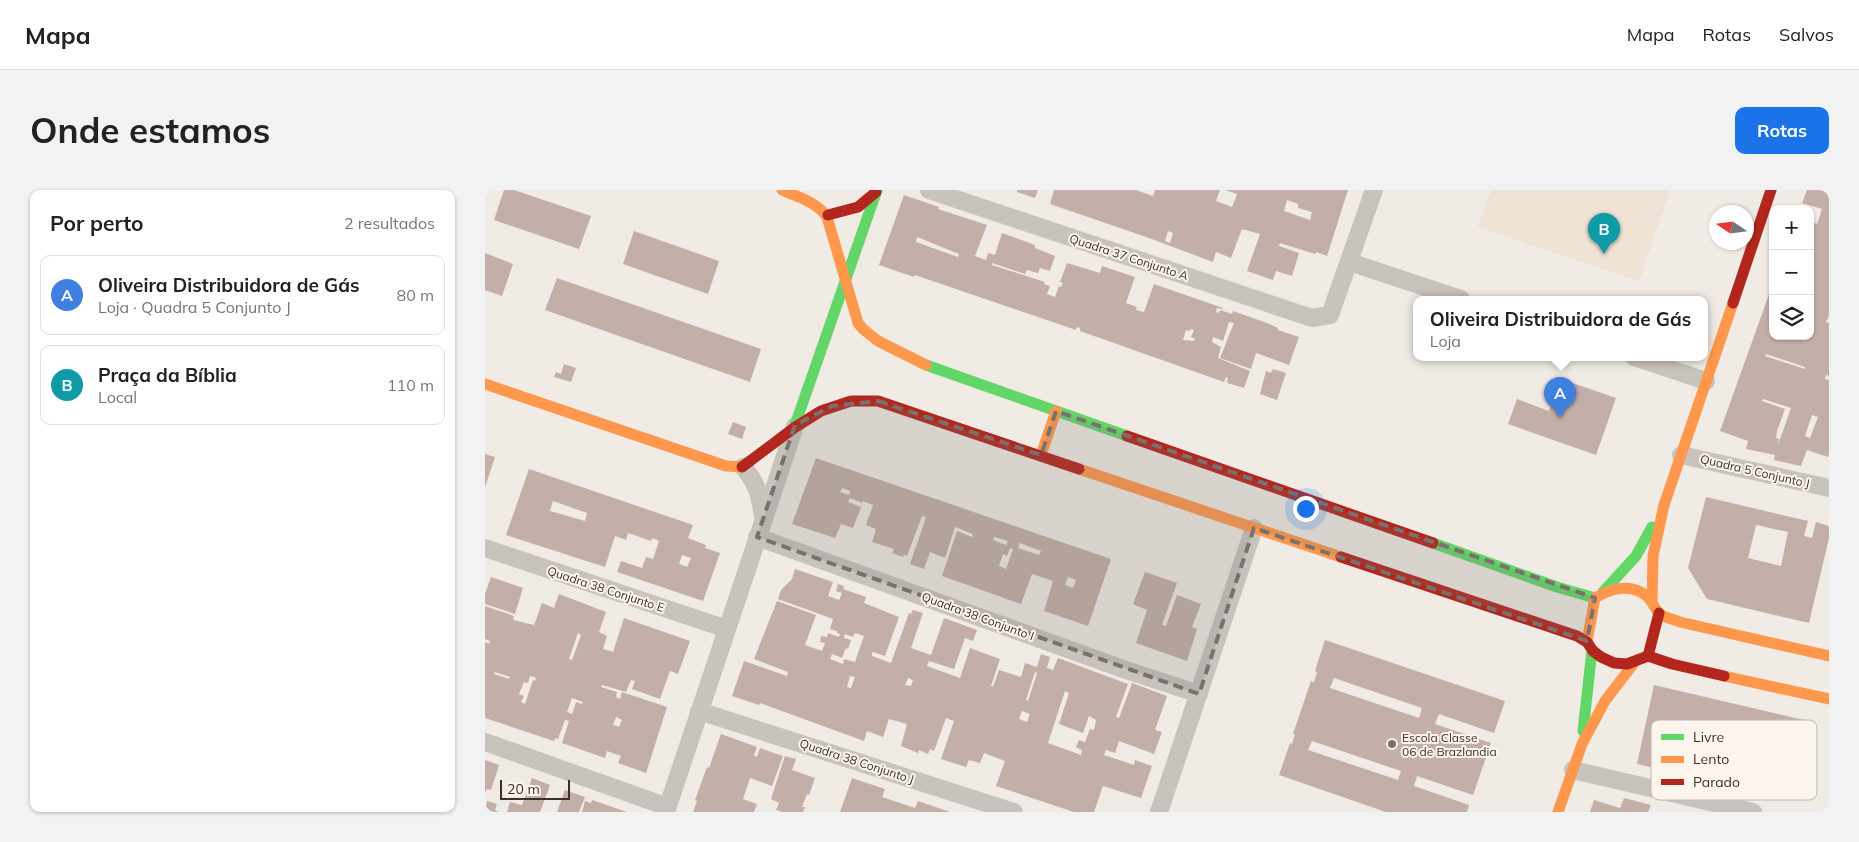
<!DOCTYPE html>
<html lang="pt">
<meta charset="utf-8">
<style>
:root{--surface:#fff;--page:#f2f2f2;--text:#222;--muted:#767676;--line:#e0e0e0;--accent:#1a73e8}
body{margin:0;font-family:Mulish,sans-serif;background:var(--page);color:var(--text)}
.controls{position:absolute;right:15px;top:15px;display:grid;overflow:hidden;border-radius:10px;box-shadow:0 1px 4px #0004}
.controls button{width:45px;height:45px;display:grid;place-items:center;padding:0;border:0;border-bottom:1px solid var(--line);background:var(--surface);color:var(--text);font:25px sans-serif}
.compass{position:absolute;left:1224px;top:15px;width:45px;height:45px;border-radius:50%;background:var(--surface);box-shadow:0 1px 4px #0004;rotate:283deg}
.scale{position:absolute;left:15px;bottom:12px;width:70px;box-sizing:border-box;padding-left:5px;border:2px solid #3b302b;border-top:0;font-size:14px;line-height:18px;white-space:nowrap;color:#3b302b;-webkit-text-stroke:4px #fbf5ee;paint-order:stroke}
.you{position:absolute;left:820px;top:318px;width:18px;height:18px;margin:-12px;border:4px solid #fff;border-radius:50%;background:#1a73e8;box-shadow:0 0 0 8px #1a73e833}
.badge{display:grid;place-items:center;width:32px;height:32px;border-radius:50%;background:var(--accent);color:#fff;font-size:16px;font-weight:700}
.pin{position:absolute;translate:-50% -41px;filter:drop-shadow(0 1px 2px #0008)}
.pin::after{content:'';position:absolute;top:26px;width:18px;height:15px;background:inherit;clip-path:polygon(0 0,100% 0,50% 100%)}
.popup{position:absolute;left:928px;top:106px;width:295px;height:65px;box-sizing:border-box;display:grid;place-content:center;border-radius:10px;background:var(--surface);filter:drop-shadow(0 1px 4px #0005);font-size:16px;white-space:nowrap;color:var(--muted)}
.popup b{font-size:19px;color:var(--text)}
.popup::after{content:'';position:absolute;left:50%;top:100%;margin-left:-10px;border:10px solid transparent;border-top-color:var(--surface)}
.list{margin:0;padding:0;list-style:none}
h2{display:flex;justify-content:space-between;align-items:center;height:65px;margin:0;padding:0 20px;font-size:21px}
h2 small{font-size:16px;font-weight:400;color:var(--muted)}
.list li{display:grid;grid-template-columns:32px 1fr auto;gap:15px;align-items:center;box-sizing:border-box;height:80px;margin:0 10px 10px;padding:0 10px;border:1px solid var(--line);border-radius:10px}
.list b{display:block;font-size:19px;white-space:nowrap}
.list p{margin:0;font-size:16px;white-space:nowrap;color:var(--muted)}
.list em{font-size:16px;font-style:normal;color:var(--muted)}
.icon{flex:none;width:28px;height:28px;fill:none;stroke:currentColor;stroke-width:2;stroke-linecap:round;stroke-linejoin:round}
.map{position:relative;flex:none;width:1344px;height:622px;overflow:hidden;border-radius:10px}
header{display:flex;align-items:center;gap:30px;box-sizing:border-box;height:70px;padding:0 25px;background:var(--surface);border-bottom:1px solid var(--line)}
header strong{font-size:24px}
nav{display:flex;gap:28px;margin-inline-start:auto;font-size:18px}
.intro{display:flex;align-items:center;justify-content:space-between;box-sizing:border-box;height:120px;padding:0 30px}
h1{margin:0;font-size:35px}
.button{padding:12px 22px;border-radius:10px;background:var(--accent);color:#fff;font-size:18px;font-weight:700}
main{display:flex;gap:30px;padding:0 30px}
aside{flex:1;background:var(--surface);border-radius:10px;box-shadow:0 1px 4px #0004}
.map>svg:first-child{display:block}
</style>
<header>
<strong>Mapa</strong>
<nav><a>Mapa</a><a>Rotas</a><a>Salvos</a></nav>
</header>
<div class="intro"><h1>Onde estamos</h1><a class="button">Rotas</a></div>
<main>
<aside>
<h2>Por perto<small>2 resultados</small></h2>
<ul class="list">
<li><span class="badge" style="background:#3f7fe0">A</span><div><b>Oliveira Distribuidora de Gás</b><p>Loja · Quadra 5 Conjunto J</p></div><em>80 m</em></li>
<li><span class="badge" style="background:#0f9aa8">B</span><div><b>Praça da Bíblia</b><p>Local</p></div><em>110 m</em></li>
</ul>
</aside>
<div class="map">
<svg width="1344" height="622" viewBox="0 0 1344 622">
<rect width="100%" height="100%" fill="#f0ebe5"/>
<path fill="#eee3d5" d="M1006 0H1185L1154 91 993 37Z"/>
<path fill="#c3afa7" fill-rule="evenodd" d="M19 0H29L106 26 94 59 9 30Z
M532 0H553L550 8 532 2Z
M569 0H651L668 6 670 0H735L731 11 747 17 752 4 740 0H863L842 66 831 62 830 64 795 53 794 56 814 63 807 86 791 81 788 90 762 81 775 44 757 39 746 68 731 62 728 72 664 48 565 14ZM802 10 813 14V18L827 22 825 30 799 21ZM683 41 688 43 685 53 680 51Z
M1322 0H1344V126L1341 132 1344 133V186L1341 185 1340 189 1344 190V264L1343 267 1322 260 1316 276 1289 270 1290 265 1261 259 1263 251 1235 241 1287 96 1288 146H1325V120L1327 116H1325V32L1332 34 1337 19 1317 13ZM1281 164 1320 177V179L1280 166ZM1278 209 1306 218 1293 255 1294 249 1291 248 1292 241 1300 219 1277 211ZM1327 225 1333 227 1325 248 1320 246Z
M419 5 454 17 453 19 502 35 490 66 475 61 501 70 503 63 510 65 517 43 550 55V58L570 66 565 81 555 78 553 83 542 80 540 84 507 73V75L560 92 559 94 565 96 562 104 570 107 574 96 576 97 578 93 575 92 582 73 615 83 617 76 650 87 641 113 652 117 651 120 659 122 669 94 738 118V119L732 118 731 122 734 123 735 120 747 124 748 121 782 133 793 138V140L814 147 804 175 771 163 766 179 735 168 749 133 744 132 738 151 728 147 727 152 736 157 733 168 765 181 759 198 742 193 743 188 741 187 739 192 595 141V138L592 137 591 140 430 85 429 87 394 75ZM432 47 474 64 473 67 431 52ZM706 139 709 140 706 147 710 149 709 151 698 150 701 140 705 141Z
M149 41 234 71 223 104 138 74Z
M0 63 28 74 17 106 0 100Z
M72 88 276 159 265 192 60 120Z
M79 174 91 178 86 192 69 187 71 182 76 184Z
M788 179 801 183 792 210 775 204 781 181 786 183Z
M1076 189 1131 208 1111 265 1023 234 1032 209 1064 221Z
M248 232 261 237 257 249 243 244Z
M0 264 10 267 0 297Z
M331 268 626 369 603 436 559 421 568 391 547 384 536 414 457 386 472 341 487 347 488 344 470 337 460 368 445 362 439 379 425 374 441 327 437 326 422 366 419 365 418 367 407 363 409 359 387 352 391 339 381 335 388 315 378 311 377 313 365 308 363 312 376 317 368 338 356 334 350 348 307 334ZM357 298 365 301 364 305 355 302ZM509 347 523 351 521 355 508 350ZM535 353 556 361 554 365 533 358ZM525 358 528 359 521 379 514 376 518 364 522 366ZM583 387 591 390 588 398 580 395Z
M44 279 208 335 203 348 221 355 220 358 235 363 218 411 132 382 136 371 157 378 161 367 168 369 174 351 167 348 166 351 143 343 141 350 130 346 120 377 21 345ZM68 311 102 323 100 331 65 321ZM197 365 206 368 202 377 194 374Z
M1221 307 1323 331 1319 346 1327 348 1331 332 1344 336V348L1324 433 1222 409 1203 378ZM1271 335 1303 342 1296 376 1263 368Z
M310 379 348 392 343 406 354 410 357 403 351 401 353 394 359 396 358 399 381 407 379 413 414 427 400 466 388 462 387 463V466L406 473 424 423 426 424 428 420 438 423 426 458 446 465 459 428 492 440 488 451 480 448 469 479 444 471 442 476 475 488 485 458 515 469 506 496 508 497 514 480 536 487 540 473 552 477 556 464 565 467 562 478 568 480 573 468 643 494 631 527 634 528 647 493 682 506 670 540 677 542 669 564 634 551 630 563 621 560 619 565 649 575 650 570 667 576 656 608 618 596 609 622H589L511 596 520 571 499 563 495 573 484 570 481 577 456 569 469 531 461 528 449 561 445 559 443 564 434 560 433 563 416 556 422 534 404 529 398 547 382 541 379 551 275 513 274 515 247 506 259 471 302 486 303 482 269 469 292 411 331 425 320 455 337 461 340 453 335 452 336 446 342 447 343 443 354 447 355 444 352 443V441L345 439 348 429 293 409 296 400 307 389ZM370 443 379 446 370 472 359 469 358 474 345 469 347 464 357 468 361 458 363 459 366 450 359 448 360 444 368 447ZM550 482 552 483 543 511 541 510ZM365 486 370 487 366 498 362 497ZM423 488 428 490 426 496 420 495ZM580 501 584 503 574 534 598 543 604 526 611 530 609 540 605 539 600 552 594 550 591 557 597 560 596 565 563 553ZM537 521 545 524 542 532 534 529Z
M660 382 692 393 677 435 681 436 692 405 716 414 707 437 712 439 702 471 651 453 662 420 648 414Z
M6 387 38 398 30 424 0 414V404Z
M74 404 121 422 114 442 122 446 118 459 128 462 139 428 205 451 193 484 185 481 175 509 147 499 150 491 146 490 141 502 117 495 116 497 132 502 131 507 135 509 137 502 182 517 161 583 133 573 136 566 122 561 120 568 77 553 84 531 80 530 73 549 70 548 69 551 0 528V452L4 454 5 451 0 449V416L29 426 28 430 49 435 57 413 69 418ZM93 443 96 445 87 470 84 469ZM10 482 25 487 24 489 9 484ZM45 486 51 488 50 491 48 490 40 514 36 512 39 506 34 504 39 492 43 493ZM87 508 98 512 97 514 91 512 87 524 82 522ZM131 527 137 530 134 537 128 535Z
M840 450 1020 511 1009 543 954 524 950 534 1006 553 988 605 932 586 929 596 984 615 982 622H901L794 585 805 553 807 554 810 544H808L826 491 829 492 832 482 830 481ZM849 488 937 518 934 528 845 498ZM827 551 916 581 913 590 823 560Z
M1169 495 1323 531 1309 594 1257 582 1256 588 1227 582 1229 575 1207 569 1204 586 1152 574Z
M236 544 272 557 269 565 272 567 275 558 298 566 287 596 265 588 258 609 272 614 269 622H208L212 611 210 610 222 577 224 578Z
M300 566 311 569 307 580 330 588 324 605 322 604 317 617H320L318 622H297L291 620 294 613 286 609Z
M0 570 14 575 6 600 2 599 0 603Z
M47 588 65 595 55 622H22L25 612 37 615Z
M367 588 400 599 397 607 430 618 433 611 465 622H355Z
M80 600 100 607 94 622H72Z
M1139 608 1166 615 1163 622H1105L1109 610 1135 618Z
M107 610 142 622H97L100 611 106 613Z
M2 611 12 614 10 620 13 622H0Z"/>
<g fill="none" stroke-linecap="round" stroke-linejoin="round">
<path stroke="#c9c3be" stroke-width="18" d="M444 0 827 128 845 125 889 0
M864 72 976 109
M1149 167 1221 191
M1196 265 1344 298
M258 277C273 294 274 304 278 326
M272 347 641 480 714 504
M0 358 242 439
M214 521 529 622
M0 552 183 617
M1088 580 1268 622
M181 622 310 236
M674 622 769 338"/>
<path stroke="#63d668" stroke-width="11" d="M441 175 642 246
M310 235 392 0
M948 353 1072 397 1110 408
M1118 402 1151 366 1167 337
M1098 541 1107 460"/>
<path stroke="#ff974d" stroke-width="11" d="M297 0C313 7 332 12 342 27L373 133 378 139 393 151 441 175
M0 194 241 276 257 277
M556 265 571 221
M594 279 856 367
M1167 411 1168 366 1179 315 1248 113
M1102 451 1110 408C1126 398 1146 393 1162 406 1167 411 1169 417 1173 422 1178 428 1188 429 1195 432L1344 466
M1239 486 1344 509
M1073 622 1097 554 1120 511 1149 473"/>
<path stroke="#b3261e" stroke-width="11" d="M343 25 373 17 391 2
M1248 113 1286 0
M642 246 948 353
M257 277 309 238 336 221 366 211H393L594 279
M856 367 1092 446 1102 452 1108 461 1116 467 1129 473 1142 474 1163 466 1187 474 1239 486
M1163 466 1174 423"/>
</g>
<path fill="#7a716c" fill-opacity="0.2" stroke="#7a716c" stroke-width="4" stroke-dasharray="10 6" stroke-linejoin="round" d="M393 211 556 265 571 221 1110 408 1102 451 769 338 714 504 272 347 310 235 347 216Z"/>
<circle fill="#7a716c" stroke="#fbf5ee" stroke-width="2" cx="907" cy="554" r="5"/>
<g text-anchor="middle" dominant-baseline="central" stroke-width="4" stroke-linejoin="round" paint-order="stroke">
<g font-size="12" fill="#3b302b" stroke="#fbf5ee">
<text transform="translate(644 67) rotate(18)">Quadra 37 Conjunto A</text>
<text transform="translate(1270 281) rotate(13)">Quadra 5 Conjunto J</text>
<text transform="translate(121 399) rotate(18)">Quadra 38 Conjunto E</text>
<text transform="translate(493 426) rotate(20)">Quadra 38 Conjunto I</text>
<text transform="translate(372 571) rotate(18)">Quadra 38 Conjunto J</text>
</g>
<g font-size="12" fill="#3b302b" stroke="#fbf5ee" text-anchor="start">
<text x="917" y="547">Escola Classe<tspan x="917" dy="14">06 de Brazlandia</tspan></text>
</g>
</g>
<rect x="1166" y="530" width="166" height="80" rx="8" fill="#fbf5ee" stroke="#c1bab4" stroke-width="1"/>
<rect x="1176" y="544" width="23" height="6" fill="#63d668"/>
<rect x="1176" y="566" width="23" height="7" fill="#ff974d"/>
<rect x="1176" y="589" width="23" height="6" fill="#b3261e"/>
<g font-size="14" fill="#3b302b">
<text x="1208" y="552">Livre</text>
<text x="1208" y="574">Lento</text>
<text x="1208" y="597">Parado</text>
</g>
</svg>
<div class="controls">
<button>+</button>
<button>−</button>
<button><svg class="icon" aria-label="layers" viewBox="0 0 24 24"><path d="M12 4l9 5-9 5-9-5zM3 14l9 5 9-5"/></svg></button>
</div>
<svg class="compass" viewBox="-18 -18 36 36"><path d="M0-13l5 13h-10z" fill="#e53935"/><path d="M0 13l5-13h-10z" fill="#767676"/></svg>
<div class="scale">20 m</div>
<div class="you"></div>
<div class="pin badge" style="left:1075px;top:228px;background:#3f7fe0">A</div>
<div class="popup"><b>Oliveira Distribuidora de Gás</b>Loja</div>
<div class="pin badge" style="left:1119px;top:64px;background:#0f9aa8">B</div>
</div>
</main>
